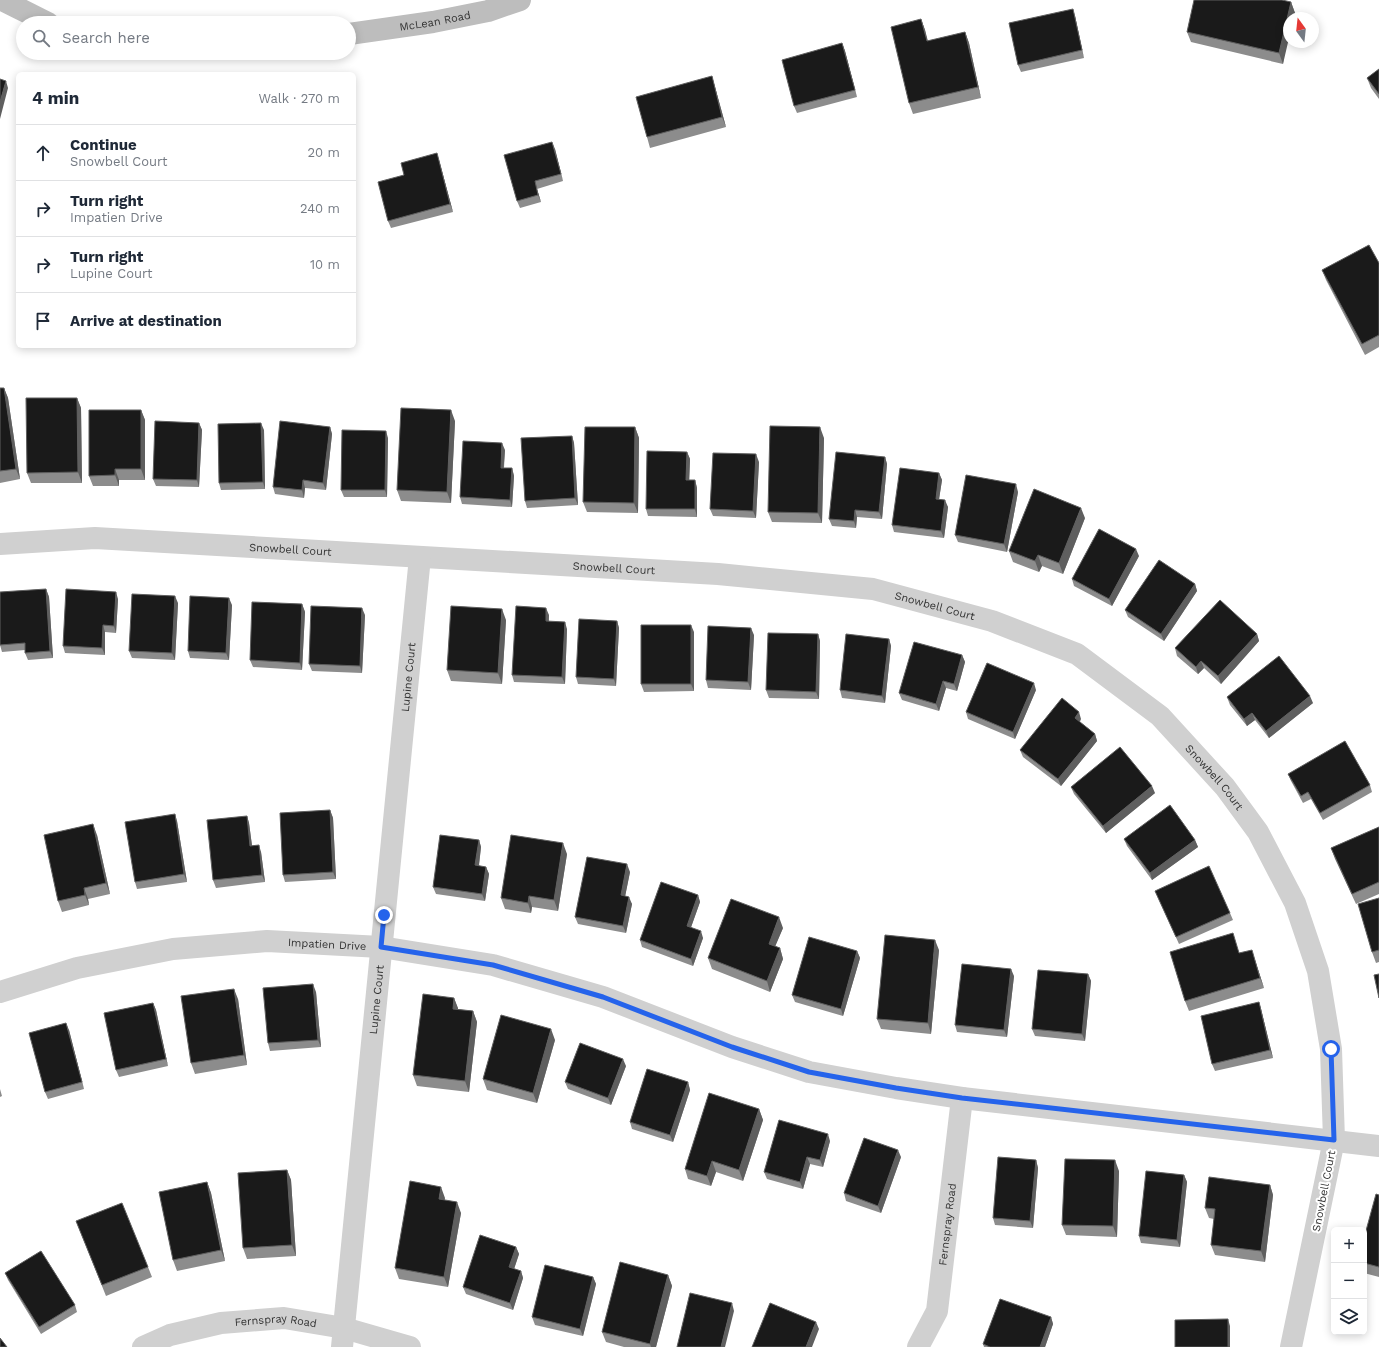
<!DOCTYPE html>
<meta charset="utf-8">
<style>
:root{--surface:#fff;--page:#f6f6f7;--text:#1f2937;--muted:#747a83;--line:#e0e1e3}
body{margin:0;font-family:"Work Sans",sans-serif;background:var(--page);color:var(--text)}
.controls{position:absolute;right:12px;bottom:12px;display:grid;overflow:hidden;border-radius:6px;box-shadow:0 2px 10px #0003}
.controls button{width:36px;height:36px;display:grid;place-items:center;padding:0;border:0;border-bottom:1px solid var(--line);background:var(--surface);color:var(--text);font:20px sans-serif}
.compass{position:absolute;left:1283px;top:12px;width:36px;height:36px;border-radius:50%;background:var(--surface);box-shadow:0 2px 10px #0003;rotate:345deg}
.stop{position:absolute;width:12px;height:12px;margin:-9px;border:3px solid #2563eb;border-radius:50%;background:#fff}
.stop.end{background:#2563eb;border-color:#fff;box-shadow:0 1px 4px #0008}
.list{margin:0;padding:0;list-style:none}
h2{display:flex;justify-content:space-between;align-items:center;height:52px;margin:0;padding:0 16px;font-size:17px}
h2 small{font-size:13px;font-weight:400;color:var(--muted)}
.list li{display:grid;grid-template-columns:26px 1fr auto;gap:12px;align-items:center;box-sizing:border-box;height:56px;padding:0 16px;border-top:1px solid var(--line)}
.list b{display:block;font-size:15px;white-space:nowrap}
.list p{margin:0;font-size:13px;white-space:nowrap;color:var(--muted)}
.list em{font-size:13px;font-style:normal;color:var(--muted)}
.icon{flex:none;width:22px;height:22px;fill:none;stroke:currentColor;stroke-width:2;stroke-linecap:round;stroke-linejoin:round}
.map{position:relative;flex:none;width:1379px;height:1347px;overflow:hidden}
.search{position:absolute;background:var(--surface);box-shadow:0 2px 10px #0003;left:16px;top:16px;width:340px;height:44px;display:flex;align-items:center;gap:10px;box-sizing:border-box;padding:0 14px;border-radius:22px;color:var(--muted);font-size:15px}
.panel{position:absolute;background:var(--surface);box-shadow:0 2px 10px #0003;left:16px;top:72px;width:340px;height:276px;border-radius:6px}
.map>svg:first-child{display:block}
</style>
<div class="map">
<svg width="1379" height="1347" viewBox="0 0 1379 1347">
<rect width="100%" height="100%" fill="#fff"/>
<g fill="none" stroke-linecap="round" stroke-linejoin="round">
<g stroke="#d0d0d0" stroke-width="22">
<path id="s1" d="M0 544 95 538 718 574 873 589 992 621 1077 654 1160 716 1225 787 1258 832 1295 903 1318 971 1331 1049 1334 1140 1291 1347"/>
<path id="s2" d="M0 992 77 968 173 949 267 941 381 947 493 965 603 997 732 1047 809 1072 896 1088 962 1098 1379 1146"/>
<path id="s3" d="M143 1347 170 1335 221 1323 284 1318 344 1328 410 1347"/>
<path id="s4" d="M342 1347 420 557"/>
<path id="s5" d="M918 1347 937 1311 962 1098"/>
</g>
<g stroke="#bdbdbd" stroke-width="22">
<path d="M2 0 48 23"/>
<path id="s6" d="M349 34 433 22 488 11 520 0"/>
</g>
</g>
<path fill="#8c8c8c" d="M1291 2 1295 13 1294 18H1289L1283 64 1191 42 1187 32Z
M1075 16 1084 58 1021 72 1018 65Z
M921 19 925 30 928 41 965 32 969 43 981 98 913 114 909 103Z
M842 43 845 51 857 97 797 113 794 106Z
M1379 69V99L1371 88 1367 78Z
M712 76 715 87 726 127 650 148 647 137Z
M555 149 563 181 537 189 541 202 520 208 517 201Z
M439 160 453 212 391 228 388 221 404 175Z
M1379 263V347L1365 355 1326 280 1322 270Z
M0 388H4L8 398 20 479 0 483Z
M77 398 81 408 82 483H31L27 473Z
M141 410 145 420V480H119V486H93L89 476Z
M455 421 451 503 401 501 397 490Z
M199 423 202 430 199 487 156 486 153 479Z
M330 427 332 434 326 490 305 488 304 498 275 494 273 487Z
M635 427 639 438 638 513 587 512 583 502Z
M264 430 265 489 221 490 219 483Z
M572 436 574 443 578 505 527 508 525 501Z
M388 438 387 497H344L341 490Z
M824 438 822 523 772 522 768 512Z
M505 450 504 468H512L514 476 512 507 462 504 460 497Z
M687 452 690 459 689 480H695L697 488V517L648 516 646 509Z
M885 457 887 464 882 519 857 517 856 528 832 526 829 519Z
M759 462 756 518 713 516 710 509Z
M939 473 942 480 939 499 948 507 944 538 894 532 892 525Z
M1018 492 1007 552 958 542 955 535Z
M1085 518 1063 574 1042 566 1039 572 1013 562 1009 551Z
M1139 556 1112 606 1074 586 1072 579Z
M1195 584 1197 591 1164 641 1128 617 1125 610Z
M46 589 49 597 53 658 28 660 25 653V650L2 652 0 645Z
M118 599 116 633 105 632V655L65 653 63 646Z
M178 603 175 660 132 658 129 651Z
M302 604 305 612 302 670 253 667 250 660Z
M232 605 229 660 190 658 188 651Z
M365 615 362 673 312 671 309 664Z
M549 615V622L567 629 565 684 514 682 512 675Z
M506 620 502 684 451 681 447 670Z
M617 621 619 628 616 686 578 684 576 677Z
M694 632V691L644 692 641 684Z
M818 634 820 641 819 699 769 698 766 690Z
M1257 634 1259 641 1221 684 1204 668 1198 674 1177 656 1175 648Z
M754 635 751 690 708 688 706 680Z
M889 639 891 646 885 703 842 698 840 690Z
M962 655 965 662 957 691 946 688 939 711 902 700 899 693Z
M1036 690 1015 739 968 719 966 712Z
M1227 697 1313 703 1269 738 1255 720 1247 726 1230 705Z
M1081 719 1080 722 1095 734 1097 741 1061 786 1023 757 1020 750Z
M1288 774 1370 785 1372 792 1323 820 1311 799 1303 803 1291 781Z
M1071 787 1155 793 1106 833 1074 794Z
M330 810 333 818 336 879 285 882 283 875Z
M247 816 249 823 252 846 261 852 265 882 216 888 213 880Z
M177 821 187 882 137 889 135 882Z
M1379 827V894L1356 904 1335 859 1331 848Z
M97 835 110 894 88 899 89 905 62 912 58 901Z
M1124 839 1195 840 1198 847 1152 880 1127 846Z
M479 840 481 847 479 866 486 867 489 874 485 901 436 894 433 887Z
M567 854 558 911 532 907 531 913 505 909 501 898Z
M630 872 625 896 632 904 626 933 578 924 575 917Z
M1155 891 1230 913 1233 920 1179 944Z
M698 895 700 902 691 927 703 938 693 966 642 947 640 940Z
M1379 898V962L1376 963 1372 952Z
M783 928 775 946 780 948 783 959 770 992 712 969 708 958Z
M1236 944 1239 953 1255 960 1264 988 1189 1011 1185 1001Z
M939 950 931 1034 881 1029 877 1019Z
M857 951 860 958 843 1016 795 1002 792 995Z
M1088 974 1091 981 1085 1041 1035 1036 1032 1029Z
M1014 976 1007 1037 957 1032 955 1025Z
M316 992 321 1047 270 1051 268 1043Z
M454 998 458 1009 473 1011 477 1022 469 1092 417 1086 413 1075Z
M238 999 247 1065 195 1074 191 1063Z
M1259 1002 1261 1009 1273 1058 1215 1071 1212 1064Z
M153 1003 156 1010 168 1066 119 1077 116 1070Z
M69 1030 84 1089 48 1099 45 1092Z
M555 1040 537 1103 487 1090 483 1079Z
M626 1066 611 1105 568 1089 565 1082Z
M688 1082 690 1090 673 1142 632 1129 630 1122Z
M0 1089 2 1096 0 1097Z
M759 1109 763 1120 743 1181 716 1172 711 1186 688 1179 685 1169Z
M830 1141 823 1167 810 1164 803 1189 767 1179 764 1172Z
M901 1157 881 1213 846 1201 844 1193Z
M1036 1160 1038 1168 1033 1228 995 1225 993 1218Z
M287 1170 291 1180 296 1256 247 1259 243 1248Z
M1119 1171 1117 1237 1066 1235 1062 1225Z
M1184 1175 1187 1182 1180 1247 1141 1243 1139 1236Z
M207 1182 211 1193 225 1261 177 1271 173 1260Z
M1270 1185 1273 1195 1265 1262 1215 1255 1211 1245 1214 1219 1209 1218 1205 1208Z
M1379 1195V1277L1364 1273V1238Z
M445 1198 444 1200 461 1213 448 1287 399 1279 395 1268Z
M76 1221 148 1267 152 1277 106 1296Z
M516 1247 519 1254 514 1269 521 1271 523 1278 513 1310 466 1294 463 1287Z
M5 1273 75 1305 77 1312 41 1334 8 1280Z
M668 1275 672 1286 656 1347H624L606 1342 602 1332Z
M593 1277 596 1284 583 1336 535 1325 532 1317Z
M1051 1317 1053 1324 1045 1347H984L983 1344Z"/>
<path fill="#5f5f5f" d="M1291 2 1295 13 1294 18H1289V38L1283 64 1279 53Z
M1073 9 1075 16 1084 58 1082 50Z
M921 19 925 30 930 52Z
M965 32 969 43 981 98 978 87Z
M842 43 845 51 857 97 855 90Z
M712 76 715 87 726 127 722 117Z
M6 81 8 88 0 119V102Z
M552 142 555 149 563 181 561 174Z
M437 153 439 160 453 212 450 204Z
M535 181 537 189 541 202 538 195Z
M4 388 8 398 20 479 16 469Z
M77 398 81 408 82 483 78 472Z
M141 410 145 420V480L141 469Z
M451 410 455 421 451 503 447 492Z
M199 423 202 430 199 487 197 480Z
M261 423 264 430 265 489 263 482Z
M330 427 332 434 326 490 323 483Z
M635 427 639 438 638 513 634 503Z
M820 427 824 438 822 523 818 513Z
M386 431 388 438 387 497 385 490Z
M572 436 574 443 578 505 575 498Z
M502 443 505 450 503 475 501 468Z
M687 452 690 459 689 487 686 480Z
M756 454 759 462 756 518 753 511Z
M885 457 887 464 882 519 879 512Z
M512 468 514 476 512 507 510 500Z
M115 469 119 480V486L115 475Z
M939 473 942 480 938 506 936 499Z
M303 480 305 488 304 498 302 490Z
M695 480 697 488V517L695 509Z
M1016 484 1018 492 1007 552 1004 544Z
M945 500 948 507 944 538 941 531Z
M1081 508 1085 518 1063 574 1059 563Z
M855 510 857 517 856 528 854 521Z
M1136 549 1139 556 1112 606 1109 599Z
M1038 555 1042 566 1039 572 1035 561Z
M1195 584 1197 591 1164 641 1161 634Z
M46 589 49 597 53 658 50 651Z
M116 592 118 599 116 633 114 626Z
M175 596 178 603 175 660 172 653Z
M229 598 232 605 229 660 226 653Z
M302 604 305 612 302 670 300 663Z
M362 608 365 615 362 673 360 666Z
M546 608 549 615 548 629 546 621Z
M502 609 506 620 502 684 498 673Z
M617 621 619 628 616 686 614 679Z
M565 622 567 629 565 684 562 677Z
M103 625 105 632V655L102 648Z
M691 625 694 632V691L691 684Z
M751 628 754 635 751 690 748 682Z
M818 634 820 641 819 699 816 692Z
M1257 634 1259 641 1221 684 1218 676Z
M889 639 891 646 885 703 882 696Z
M962 655 965 662 957 691 954 684Z
M1201 661 1204 668 1198 674 1196 667Z
M943 681 946 688 939 711 936 704Z
M1034 683 1036 690 1015 739 1013 732Z
M1310 696 1313 703 1269 738 1266 731Z
M1079 712 1081 719 1077 725 1075 718Z
M1252 713 1255 720 1247 726 1244 719Z
M1095 734 1097 741 1061 786 1058 779Z
M1152 786 1155 793 1106 833 1103 826Z
M330 810 333 818 336 879 333 872Z
M175 814 177 821 187 882 184 874Z
M247 816 249 823 253 853 250 846Z
M93 824 97 835 110 894 106 883Z
M479 840 481 847 478 872 475 865Z
M1195 840 1198 847 1152 880 1150 873Z
M563 843 567 854 558 911 554 900Z
M259 845 261 852 265 882 262 875Z
M627 864 630 872 624 902 621 895Z
M486 867 489 874 485 901 482 894Z
M84 888 88 899 89 905 85 895Z
M698 895 700 902 689 933 687 926Z
M529 896 532 907 531 913 528 903Z
M629 897 632 904 626 933 623 926Z
M779 917 783 928 772 954 769 944Z
M701 931 703 938 693 966 691 959Z
M935 940 939 950 931 1034 928 1023Z
M780 948 783 959 770 992 767 981Z
M1252 950 1255 960 1264 988 1260 978Z
M857 951 860 958 843 1016 841 1009Z
M1011 969 1014 976 1007 1037 1004 1030Z
M1088 974 1091 981 1085 1041 1082 1034Z
M313 984 316 992 321 1047 318 1040Z
M234 989 238 999 247 1065 244 1055Z
M454 998 458 1008 457 1019 453 1009Z
M1259 1002 1261 1009 1273 1058 1270 1050Z
M153 1003 156 1010 168 1066 166 1059Z
M473 1011 477 1022 469 1092 465 1081Z
M66 1023 69 1030 84 1089 82 1082Z
M551 1029 555 1040 537 1103 533 1093Z
M623 1059 626 1066 611 1105 608 1098Z
M688 1082 690 1090 673 1142 670 1135Z
M759 1109 763 1120 743 1181 739 1170Z
M828 1134 830 1141 823 1167 820 1160Z
M898 1150 901 1157 881 1213 878 1206Z
M807 1157 810 1164 803 1189 800 1182Z
M1036 1160 1038 1168 1033 1228 1030 1221Z
M1115 1160 1119 1171 1117 1237 1113 1226Z
M712 1161 716 1172 711 1186 707 1176Z
M287 1170 291 1180 296 1256 292 1245Z
M1184 1175 1187 1182 1180 1247 1177 1240Z
M207 1182 211 1193 225 1261 221 1250Z
M1270 1185 1273 1195 1265 1262 1261 1251Z
M441 1187 445 1198 443 1210 439 1199Z
M457 1202 461 1213 448 1287 444 1277Z
M516 1247 519 1254 512 1275 509 1267Z
M521 1271 523 1278 513 1310 510 1303Z
M668 1275 672 1286 656 1347H651L650 1344Z
M593 1277 596 1284 583 1336 580 1329Z
M732 1303 734 1311 725 1347H721Z
M1051 1317 1053 1324 1045 1347H1040Z
M1228 1319 1230 1326V1347H1228Z
M816 1322 819 1329 812 1347H806Z"/>
<path fill="#1a1a1a" stroke="#5f5f5f" d="M1194 0H1282L1291 2 1279 53 1187 32Z
M1073 9 1082 50 1018 65 1009 23Z
M921 19 927 41 965 32 978 87 909 103 891 27Z
M842 43 855 90 794 106 782 60Z
M1379 69V94L1367 78Z
M712 76 722 117 647 137 636 97Z
M0 79 6 81 0 102Z
M552 142 561 174 535 181 538 195 517 201 504 155Z
M437 153 450 204 388 221 378 182 404 175 401 163Z
M1369 245 1379 263V335L1362 344 1322 270Z
M0 388H4L16 469 0 471Z
M26 398H77L78 472 27 473Z
M401 408 451 410 447 492 397 490Z
M89 410H141V469H115V475L89 476Z
M155 421 199 423 197 480 153 479Z
M280 421 330 427 323 483 303 480 302 490 273 487Z
M261 423 263 482 219 483 218 424Z
M770 426 820 427 818 513 768 512Z
M585 427H635L634 503 583 502Z
M342 430 386 431 385 490H341Z
M572 436 575 498 525 501 521 438Z
M463 441 502 443 501 468H512L510 500 460 497Z
M647 451 687 452 686 480H695V509H646Z
M836 452 885 457 879 512 855 510 854 521 829 519Z
M713 453 756 454 753 511 710 509Z
M900 468 939 473 936 499 945 500 941 531 892 525Z
M966 475 1016 484 1004 544 955 535Z
M1034 489 1081 508 1059 563 1038 555 1035 561 1009 551Z
M1099 529 1136 549 1109 599 1072 579Z
M1159 560 1195 584 1161 634 1125 610Z
M46 589 50 651 25 653V643L0 645V592Z
M66 589 116 592 114 626 103 625 102 648 63 646Z
M132 594 175 596 172 653 129 651Z
M190 596 229 598 226 653 188 651Z
M1220 600 1257 634 1218 676 1201 661 1196 667 1175 648Z
M252 602 302 604 300 663 250 660Z
M311 606 362 608 360 666 309 664Z
M451 606 502 609 498 673 447 670Z
M516 606 546 608V621L565 622 562 677 512 675Z
M579 619 617 621 614 679 576 677Z
M641 625H691V684H641Z
M708 626 751 628 748 682 706 680Z
M768 633 818 634 816 692 766 690Z
M846 634 889 639 882 696 840 690Z
M914 642 962 655 954 684 943 681 936 704 899 693Z
M1279 656 1310 696 1266 731 1252 713 1244 719 1227 697Z
M987 663 1034 683 1013 732 966 712Z
M1062 698 1079 712 1075 718 1095 734 1058 779 1020 750Z
M1345 741 1370 785 1320 813 1308 792 1301 796 1288 774Z
M1120 747 1152 786 1103 826 1071 787Z
M1170 805 1195 840 1150 873 1124 839Z
M330 810 333 872 283 875 280 813Z
M175 814 184 874 135 882 125 822Z
M247 816 250 846 259 845 262 875 213 880 207 820Z
M93 824 106 883 84 888 85 895 58 901 44 835Z
M1379 827V882L1352 894 1331 848Z
M440 835 479 840 475 865 486 867 482 894 433 887Z
M511 835 563 843 554 900 529 896 528 903 501 898Z
M587 857 627 864 621 895 629 897 623 926 575 917Z
M1209 866 1230 913 1176 937 1155 891Z
M661 882 698 895 687 926 701 931 691 959 640 940Z
M1379 898V950L1372 952 1358 904Z
M731 899 779 917 769 944 780 948 767 981 708 958Z
M1233 933 1239 953 1252 950 1260 978 1185 1001 1170 952Z
M885 935 935 940 928 1023 877 1019Z
M809 937 857 951 841 1009 792 995Z
M962 964 1011 969 1004 1030 955 1025Z
M1038 970 1088 974 1082 1034 1032 1029Z
M1379 974V998L1374 975Z
M313 984 318 1040 268 1043 263 988Z
M234 989 244 1055 191 1063 181 996Z
M423 994 454 998 453 1009 473 1011 465 1081 413 1075Z
M1259 1002 1270 1050 1212 1064 1201 1016Z
M153 1003 166 1059 116 1070 104 1013Z
M501 1015 551 1029 533 1093 483 1079Z
M66 1023 82 1082 45 1092 29 1033Z
M580 1043 623 1059 608 1098 565 1082Z
M647 1069 688 1082 670 1135 630 1122Z
M709 1093 759 1109 739 1170 712 1161 707 1176 685 1169Z
M779 1120 828 1134 820 1160 807 1157 800 1182 764 1172Z
M864 1138 898 1150 878 1206 844 1193Z
M998 1157 1036 1160 1030 1221 993 1218Z
M1065 1159 1115 1160 1113 1226 1062 1225Z
M287 1170 292 1245 243 1248 238 1173Z
M1146 1171 1184 1175 1177 1240 1139 1236Z
M1209 1177 1270 1185 1261 1251 1211 1245 1215 1209 1205 1208Z
M410 1181 441 1187 439 1199 457 1202 444 1277 395 1268Z
M207 1182 221 1250 173 1260 159 1192Z
M1376 1194 1379 1195V1267L1364 1263V1238Z
M122 1203 148 1267 102 1285 76 1221Z
M480 1235 516 1247 509 1267 521 1271 510 1303 463 1287Z
M41 1251 75 1305 39 1327 5 1273Z
M620 1262 668 1275 650 1344 602 1332Z
M545 1265 593 1277 580 1329 532 1317Z
M690 1293 732 1303 721 1347H677Z
M1000 1299 1051 1317 1040 1347H990L983 1344Z
M770 1303 816 1322 806 1347H752Z
M1228 1319V1347H1175V1320Z
M0 1338 7 1347H0Z"/>
<g fill="none" stroke-linecap="round" stroke-linejoin="round">
<path stroke="#2563eb" stroke-width="5" d="M384 915 381 947 493 965 603 997 732 1047 809 1072 896 1088 962 1098 1334 1140 1331 1049"/>
</g>
<g text-anchor="middle" dominant-baseline="central" stroke-width="4" stroke-linejoin="round" paint-order="stroke">
<g font-size="11" fill="#333" stroke="#fff">
<text stroke="none"><textPath href="#s6" startOffset="87">McLean Road</textPath></text>
<text stroke="none"><textPath href="#s1" startOffset="291">Snowbell Court</textPath></text>
<text stroke="none"><textPath href="#s1" startOffset="615">Snowbell Court</textPath></text>
<text stroke="none"><textPath href="#s1" startOffset="939">Snowbell Court</textPath></text>
<text stroke="none"><textPath href="#s4" startOffset="673">Lupine Court</textPath></text>
<text stroke="none"><textPath href="#s1" startOffset="1275">Snowbell Court</textPath></text>
<text stroke="none"><textPath href="#s2" startOffset="333">Impatien Drive</textPath></text>
<text stroke="none"><textPath href="#s4" startOffset="349">Lupine Court</textPath></text>
<text transform="translate(1324 1191) rotate(-79)">Snowbell Court</text>
<text stroke="none"><textPath href="#s5" startOffset="128">Fernspray Road</textPath></text>
<text stroke="none"><textPath href="#s3" startOffset="137">Fernspray Road</textPath></text>
</g>
</g>
</svg>
<div class="controls">
<button>+</button>
<button>−</button>
<button><svg class="icon" aria-label="layers" viewBox="0 0 24 24"><path d="M12 4l9 5-9 5-9-5zM3 14l9 5 9-5"/></svg></button>
</div>
<svg class="compass" viewBox="-18 -18 36 36"><path d="M0-13l5 13h-10z" fill="#e53935"/><path d="M0 13l5-13h-10z" fill="#747a83"/></svg>
<div class="stop" style="left:1331px;top:1049px"></div>
<div class="stop end" style="left:384px;top:915px"></div>
<div class="search"><svg class="icon" aria-label="search" viewBox="0 0 24 24"><circle cx="10" cy="10" r="6"/><path d="M15 15l6 6"/></svg>Search here</div>
<section class="panel">
<h2>4 min<small>Walk · 270 m</small></h2>
<ul class="list">
<li><svg class="icon" aria-label="ahead" viewBox="0 0 24 24"><path d="M12 20V5M6 11l6-6 6 6"/></svg><div><b>Continue</b><p>Snowbell Court</p></div><em>20 m</em></li>
<li><svg class="icon" aria-label="right" viewBox="0 0 24 24"><path d="M7 20v-9h11M14 6l5 5-5 5"/></svg><div><b>Turn right</b><p>Impatien Drive</p></div><em>240 m</em></li>
<li><svg class="icon" aria-label="right" viewBox="0 0 24 24"><path d="M7 20v-9h11M14 6l5 5-5 5"/></svg><div><b>Turn right</b><p>Lupine Court</p></div><em>10 m</em></li>
<li><svg class="icon" aria-label="arrive" viewBox="0 0 24 24"><path d="M6 21V4h12l-3 4 3 4H6"/></svg><div><b>Arrive at destination</b></div></li>
</ul>
</section>
</div>
